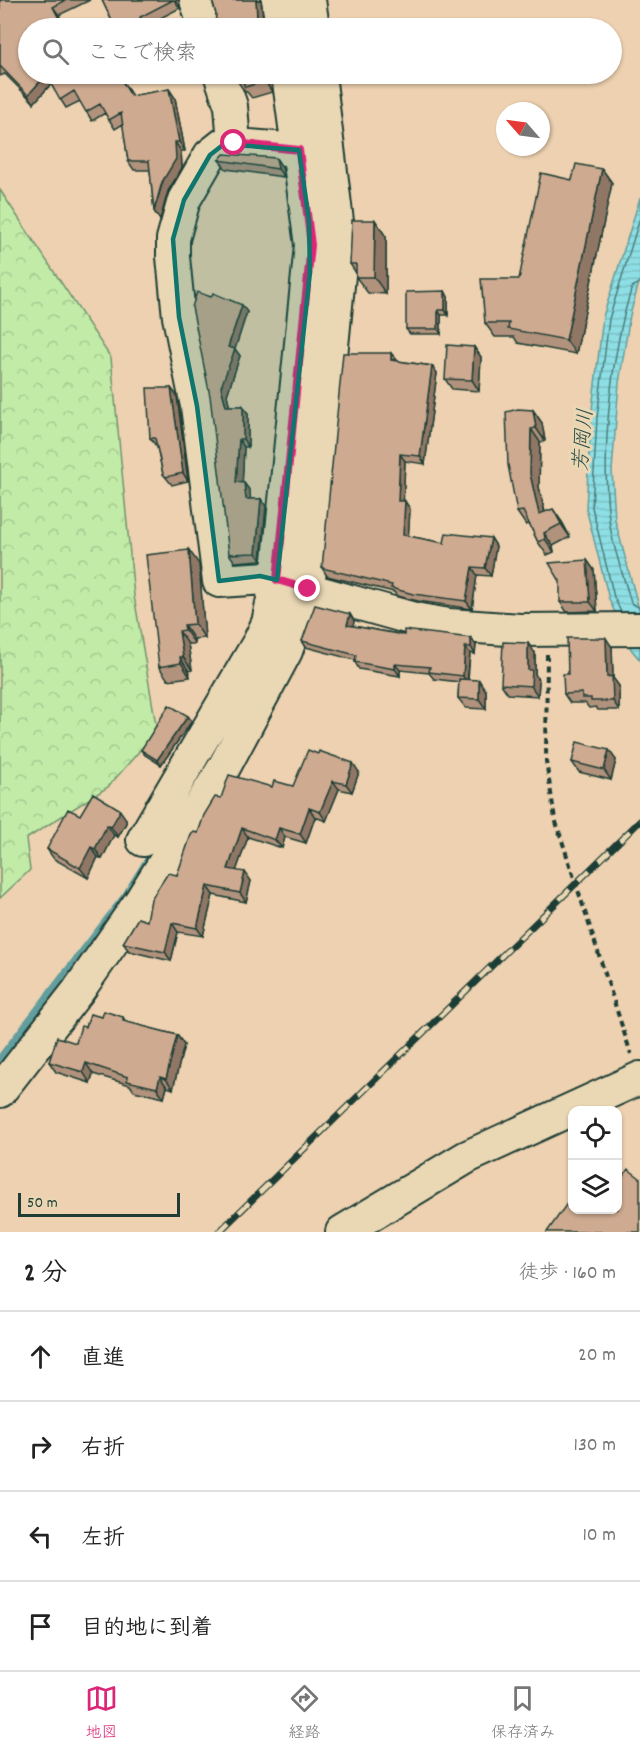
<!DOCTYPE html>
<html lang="ja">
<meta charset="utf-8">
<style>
:root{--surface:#fff;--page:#f2f2f2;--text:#222;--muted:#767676;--line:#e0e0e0;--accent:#db2777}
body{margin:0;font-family:Dekko,"Klee One",sans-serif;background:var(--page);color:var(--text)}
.controls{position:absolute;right:18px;bottom:18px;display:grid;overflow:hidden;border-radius:12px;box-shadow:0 2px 4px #0004}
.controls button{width:54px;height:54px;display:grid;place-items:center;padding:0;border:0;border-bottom:2px solid var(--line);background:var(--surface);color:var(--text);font:30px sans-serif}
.compass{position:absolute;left:496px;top:102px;width:54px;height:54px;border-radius:50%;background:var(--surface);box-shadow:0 2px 4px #0004;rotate:298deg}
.scale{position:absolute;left:18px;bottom:15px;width:162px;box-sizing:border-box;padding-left:6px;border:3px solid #1f3d34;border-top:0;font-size:16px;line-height:21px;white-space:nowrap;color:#1f3d34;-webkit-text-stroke:4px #ead8b5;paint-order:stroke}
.stop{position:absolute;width:18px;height:18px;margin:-14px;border:4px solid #db2777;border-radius:50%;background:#fff}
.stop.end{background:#db2777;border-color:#fff;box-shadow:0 2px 6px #0008}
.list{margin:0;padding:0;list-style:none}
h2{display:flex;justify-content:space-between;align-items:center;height:78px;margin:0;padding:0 24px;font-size:26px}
h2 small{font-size:20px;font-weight:400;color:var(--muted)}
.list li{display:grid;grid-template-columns:39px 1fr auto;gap:18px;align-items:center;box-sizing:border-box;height:90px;padding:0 24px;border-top:2px solid var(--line)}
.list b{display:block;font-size:22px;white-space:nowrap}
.list em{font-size:20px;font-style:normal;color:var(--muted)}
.icon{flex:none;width:33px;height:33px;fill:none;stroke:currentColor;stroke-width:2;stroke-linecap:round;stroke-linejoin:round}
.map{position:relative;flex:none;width:640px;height:1232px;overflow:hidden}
.search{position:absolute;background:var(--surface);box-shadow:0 2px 4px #0004;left:18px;right:18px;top:18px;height:66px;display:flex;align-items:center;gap:15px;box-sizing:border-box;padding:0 21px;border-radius:33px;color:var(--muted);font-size:22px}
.sheet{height:438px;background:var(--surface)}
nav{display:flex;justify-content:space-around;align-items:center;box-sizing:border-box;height:84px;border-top:2px solid var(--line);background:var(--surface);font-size:16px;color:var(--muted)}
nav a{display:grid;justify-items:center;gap:3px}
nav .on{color:var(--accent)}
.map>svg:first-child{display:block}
</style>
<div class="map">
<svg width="640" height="1232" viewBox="0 0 640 1232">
<defs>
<pattern id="forest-crowns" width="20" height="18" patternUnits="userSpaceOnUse" patternTransform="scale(1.5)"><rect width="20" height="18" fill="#c1eba7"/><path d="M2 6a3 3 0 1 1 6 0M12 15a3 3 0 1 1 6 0" fill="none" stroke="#a5ca90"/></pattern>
<pattern id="water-rules" width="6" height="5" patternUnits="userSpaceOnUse" patternTransform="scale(1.5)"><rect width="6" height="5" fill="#8edfe5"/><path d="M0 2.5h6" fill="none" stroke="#7ac0c5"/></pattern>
</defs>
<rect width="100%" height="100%" fill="#edd1b0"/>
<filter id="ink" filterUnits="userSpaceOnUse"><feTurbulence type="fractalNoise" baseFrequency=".0167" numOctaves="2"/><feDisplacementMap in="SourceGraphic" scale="12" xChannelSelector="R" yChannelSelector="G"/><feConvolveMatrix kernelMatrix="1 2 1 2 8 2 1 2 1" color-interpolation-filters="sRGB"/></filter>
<g filter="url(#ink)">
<path fill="url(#forest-crowns)" stroke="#70946e" stroke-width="1.5" d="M0 190 111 358 134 596 157 731 108 787 26 839 30 870 0 898Z"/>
<path fill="url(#water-rules)" stroke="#629e9e" stroke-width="1.5" d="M640 198V279L630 315 619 383 612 470 615 520 639 609 640 660 631 649 609 599 586 508 591 418 603 317Z"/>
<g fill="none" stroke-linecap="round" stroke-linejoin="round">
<path stroke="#4b7e7b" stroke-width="1.5" d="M640 283 632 287C611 353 601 450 609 519 612 547 624 576 631 603L640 608
M621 612 614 597 592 507 597 418 609 319 640 218"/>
<path stroke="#629e9e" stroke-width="7" d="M189 793 216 746
M0 1058 125 896 156 846"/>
<defs>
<path id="minor" d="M196 0 205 28
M278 0 282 28
M309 0 313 28
M220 74 231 106 234 143
M299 150 224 144 210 155 184 200 173 239V257L179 317 197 406 219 581 267 578 414 619 449 625 520 630 640 629
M143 840 259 642 268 623 277 580 311 245 288 74
M0 1091 78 991 140 902 222 771 286 651 308 589 339 275 338 230 319 74
M342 1232 467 1157 640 1078"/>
</defs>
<use href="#minor" stroke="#1f3d34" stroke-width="36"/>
<path stroke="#1f3d34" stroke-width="4" stroke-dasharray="6 4.5" stroke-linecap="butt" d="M547 654 546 761 555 819 631 1054"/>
<use href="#minor" stroke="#ead8b5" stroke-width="32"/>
<defs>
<path id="rail" d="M219 1232 640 821"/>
</defs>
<use href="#rail" stroke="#1f3d34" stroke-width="7"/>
<use href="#rail" stroke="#ead8b5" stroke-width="4.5" stroke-dasharray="14" stroke-linecap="butt"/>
</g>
<path fill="#b1927c" stroke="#1f3d34" stroke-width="1.5" d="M0 0H90L59 15 28 74H127L120 77 132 96 169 89 175 98 185 151H181L182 168 168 191 160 220 154 211 150 170H134L128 161 123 124 115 129 105 113 92 121 80 101 66 108 51 84 34 103 5 74 0 76Z
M102 0H179L180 8 147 25 112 21Z
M212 0H261L264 27 258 28H215L216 14Z
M235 74H272V92L252 98 247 92H245L238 82Z
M219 160 282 167 284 177 226 169Z
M602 169 612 183 576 354 518 343 514 337H495L485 323 519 279 572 180Z
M375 220 386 237V294L368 293 356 277V273L350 264Z
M445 291 448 297V315H441V334H410L406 329Z
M211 297 247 312 235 349 240 356 227 395 229 406H243L248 414V447H244L242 483H244L250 491V499H261L266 506 261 560 235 562 229 554Z
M474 347 481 357 479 391 452 389 445 379Z
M397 361 432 366 437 373 425 464 405 461 403 501 410 509 408 536 444 543 491 538 496 546 491 576 477 575 472 609 418 601 397 596 394 592 327 576 322 568Z
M171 388 177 396 188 481 172 485 163 474 157 446H156L150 438Z
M533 410 542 423 545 441 540 442 539 487 545 512 562 522 570 537 553 546 554 552 547 555 538 542 529 524 526 525 517 512Z
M587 560 594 570 597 611 567 612 560 602Z
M199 564 205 638 194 639 195 644H188L192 670 189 671 190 677 168 680 159 667Z
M350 614 354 621 353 626 404 635 471 638 476 645 475 654 470 653 468 680 486 691V709L466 708 458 698 459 682 434 679 429 673 400 670V676L359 669 355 662V660L306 647 302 641Z
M612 647 613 678 619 686V710H598L596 707 589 708 585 703H570L564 694 568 674Z
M535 653V674L539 681 538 696 508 694 501 684Z
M192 721 161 765 145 755 141 750Z
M616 760 611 780 579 772 572 762Z
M359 772 352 792 339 789 326 821 315 817 306 843 285 837 282 848 248 837 236 871 251 881 246 902 213 895 203 936 178 932 171 961 129 951 123 943 147 921 177 875 198 833 221 798 272 787 293 786Z
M80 815 126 819V823L118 837 114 835 102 859 98 857 88 878 54 859 47 849Z
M102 1017H123L126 1022 177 1035 184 1045 173 1089 167 1087 164 1098 134 1091 130 1085 93 1074 90 1083 56 1072 49 1062 76 1043 86 1027Z"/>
<path fill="#907765" stroke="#1f3d34" stroke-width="1.5" d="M174 0H179L180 8Z
M256 0H261L264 27 257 18Z
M53 7 59 15 66 28H64Z
M140 17 147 25 148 28H145Z
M265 74H272V92L265 81Z
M46 75 52 83 34 103 28 95Z
M169 89 175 98 185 151 179 142Z
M175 142 181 151 182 168 168 191 160 220 154 211Z
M276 158 282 167 284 177 278 169Z
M602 169 612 183 576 354 566 340Z
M375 220 386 237V294L374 277Z
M445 291 448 297V315L445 310Z
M242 305 247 312 235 349 240 356 227 395 231 413 226 406 221 387 228 347Z
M438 310 441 315V334L438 329Z
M474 347 481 357 479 391 472 380Z
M391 353 397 360H391Z
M432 366 437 373 425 464 420 456Z
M171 388 177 396 188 481 183 473Z
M243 406 248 414V447L243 439Z
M533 410 542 423 545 441 536 428Z
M531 429 540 442 539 487 548 527 539 514 530 474Z
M239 439 244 447 242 490 236 482Z
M400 454 405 461 403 509 398 501Z
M244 483 250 491 251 507 246 499Z
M261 499 266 506 261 560 256 553Z
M405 501 410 509 408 543 403 535Z
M553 509 562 522 570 537 561 524Z
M544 533 553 546 554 552 545 539Z
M491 538 496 546 491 576 485 568Z
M189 550 199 564 205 638 195 624Z
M587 560 594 570 597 611 590 602Z
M472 567 477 575 472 609 466 601Z
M350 614 354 621 352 632 347 625Z
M184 625 194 639 195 644 185 630Z
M179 631 188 644 192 670 183 657Z
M471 638 476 645 475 654 471 647Z
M606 638 612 647 613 678 619 686V710L613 701 607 677Z
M528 643 535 653V674L539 681 538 696 531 686 528 670Z
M465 647 470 653 467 683 463 676Z
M180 657 189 671 190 677 181 663Z
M395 664 400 670V676L395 669Z
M479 680 486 691V709L479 699Z
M188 716 192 721 161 765 157 760Z
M609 750 616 760 611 780 604 770Z
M353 763 359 772 352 792 346 784Z
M333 781 339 789 326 821 320 812Z
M309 808 315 817 306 843 300 834Z
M119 809 126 819V823L118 837 111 827Z
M107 825 114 835 102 859 95 849Z
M242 828 248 837 234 877 228 869Z
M279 828 285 837 282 848 275 840Z
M91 847 98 857 88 878 80 868Z
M245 872 251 881 246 902 240 893Z
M207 886 213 895 203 936 197 928Z
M172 923 178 932 171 961 165 952Z
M177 1035 184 1045 173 1089 166 1079Z
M86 1063 93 1074 90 1083 83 1072Z
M160 1077 167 1087 164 1098 157 1088Z"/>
<path fill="#ceaa90" stroke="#1f3d34" stroke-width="1.5" d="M0 0H66L53 7 64 28H28V74H118L131 96 169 89 179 142H175L176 159 162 182 154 211 149 161H128L121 113 109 120 100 104 86 112 74 91 60 100 46 75 28 95 0 66Z
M102 0H173L140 17 145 28H99L112 21Z
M212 0H256L257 18 219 28H215L216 14Z
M235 74H265V81L245 87 243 81 238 82Z
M224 154 276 158 278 169 219 160Z
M576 164 602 169 566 340 508 329 509 323H485L481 279H519L541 173 572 180Z
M352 220H375L374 277H356V264H350Z
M445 291V310H438V329H406V292Z
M197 292 211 297 213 293 242 305 228 347 235 349 221 387 226 406H243V439H239L236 482 244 483 246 499H261L256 553 229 554 210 396 192 307Z
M447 345 474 347 472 380 445 379Z
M343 353H391V360L432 366 420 456 400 454 398 501H405L403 535 444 543 446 533 491 538 485 568 472 567 466 601 413 594 391 588 392 585 322 568Z
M147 388H171L183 473 166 477 163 474 155 438H150Z
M518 409 533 410 536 428 531 429 530 474 539 514 553 509 561 524 544 533 545 539 538 542 523 511 517 512 508 465 506 412Z
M189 550 195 624 184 625 185 630 179 631 183 657H180L181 663 159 667 146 555Z
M587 560 590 602H560V581L549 563Z
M315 605 350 614 347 625 404 635V630L471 638V647H465L463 676 429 672 430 667 395 664V669L355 662 356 655 302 641Z
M567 638H606L607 677 612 676 613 701H591V698H582V693L564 694 563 674H568Z
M503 642 528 643V670H532L531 686 501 684Z
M459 679 479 680V699L458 698Z
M169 705 188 716 157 760 141 750Z
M577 742 609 750 604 770 572 762Z
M308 750 318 754 319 751 353 763 346 784 333 781 320 812 309 808 300 834 279 828 275 840 242 828 228 869 245 872 240 893 207 886 197 928 172 923 165 952 123 943 138 918 147 921 151 899 168 873 177 875 191 835 194 832 198 833 204 815 215 797 221 798 229 775 272 787 274 781 293 786Z
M93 793 119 809V813L111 827 107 825 95 849 91 847 80 868 47 849 68 809 80 815Z
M104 1011 123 1017V1021L177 1035 166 1079 160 1077 157 1088 127 1081 128 1077 86 1063 83 1072 49 1062 57 1037 76 1043 81 1026 86 1027 90 1014 102 1017Z
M628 1169 640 1178V1232H547L573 1195V1209H618V1175L622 1178Z"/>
</g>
<g fill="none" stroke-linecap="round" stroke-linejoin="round" filter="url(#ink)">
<path stroke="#db2777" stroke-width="8" d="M234 143 299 150 311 245 277 580 308 589"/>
</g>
<path fill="#0f766e" fill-opacity="0.2" stroke="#0f766e" stroke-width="4.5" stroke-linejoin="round" d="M224 144 299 150 309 221 310 272 277 580 260 576 219 581 197 406 179 317 173 239 184 200 210 155Z"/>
<g text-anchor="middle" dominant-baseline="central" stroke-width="6" stroke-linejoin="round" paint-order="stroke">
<g font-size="21" font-style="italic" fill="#2a4d46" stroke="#ead8b5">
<text transform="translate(585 440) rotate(-85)">芳岡川</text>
</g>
</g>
</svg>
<div class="controls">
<button><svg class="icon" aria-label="locate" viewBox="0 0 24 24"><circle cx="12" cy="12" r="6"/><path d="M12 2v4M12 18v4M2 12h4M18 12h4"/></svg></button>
<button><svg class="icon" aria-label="layers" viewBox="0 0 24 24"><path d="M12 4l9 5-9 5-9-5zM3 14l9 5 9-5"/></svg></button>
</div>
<svg class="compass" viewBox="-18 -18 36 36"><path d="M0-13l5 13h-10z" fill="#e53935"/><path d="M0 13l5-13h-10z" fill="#767676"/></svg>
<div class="scale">50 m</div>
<div class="stop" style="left:234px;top:143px"></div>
<div class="stop end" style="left:308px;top:589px"></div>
<div class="search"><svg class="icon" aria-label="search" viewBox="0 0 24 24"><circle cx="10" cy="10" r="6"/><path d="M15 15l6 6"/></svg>ここで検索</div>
</div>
<section class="sheet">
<h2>2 分<small>徒歩 · 160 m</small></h2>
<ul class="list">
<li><svg class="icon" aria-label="ahead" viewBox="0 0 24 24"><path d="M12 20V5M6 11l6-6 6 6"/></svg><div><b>直進</b></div><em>20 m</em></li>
<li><svg class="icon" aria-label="right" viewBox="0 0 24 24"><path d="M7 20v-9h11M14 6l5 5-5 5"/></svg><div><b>右折</b></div><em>130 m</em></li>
<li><svg class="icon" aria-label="left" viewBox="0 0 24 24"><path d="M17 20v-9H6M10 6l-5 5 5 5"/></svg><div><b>左折</b></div><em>10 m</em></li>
<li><svg class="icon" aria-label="arrive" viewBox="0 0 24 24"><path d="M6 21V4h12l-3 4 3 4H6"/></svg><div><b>目的地に到着</b></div></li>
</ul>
</section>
<nav>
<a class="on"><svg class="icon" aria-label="map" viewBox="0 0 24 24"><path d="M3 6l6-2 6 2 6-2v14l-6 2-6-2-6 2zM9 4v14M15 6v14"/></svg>地図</a>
<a><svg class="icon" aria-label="directions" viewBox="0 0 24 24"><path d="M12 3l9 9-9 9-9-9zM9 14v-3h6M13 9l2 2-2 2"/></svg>経路</a>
<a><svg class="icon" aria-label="saved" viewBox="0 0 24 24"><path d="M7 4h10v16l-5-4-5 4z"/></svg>保存済み</a>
</nav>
